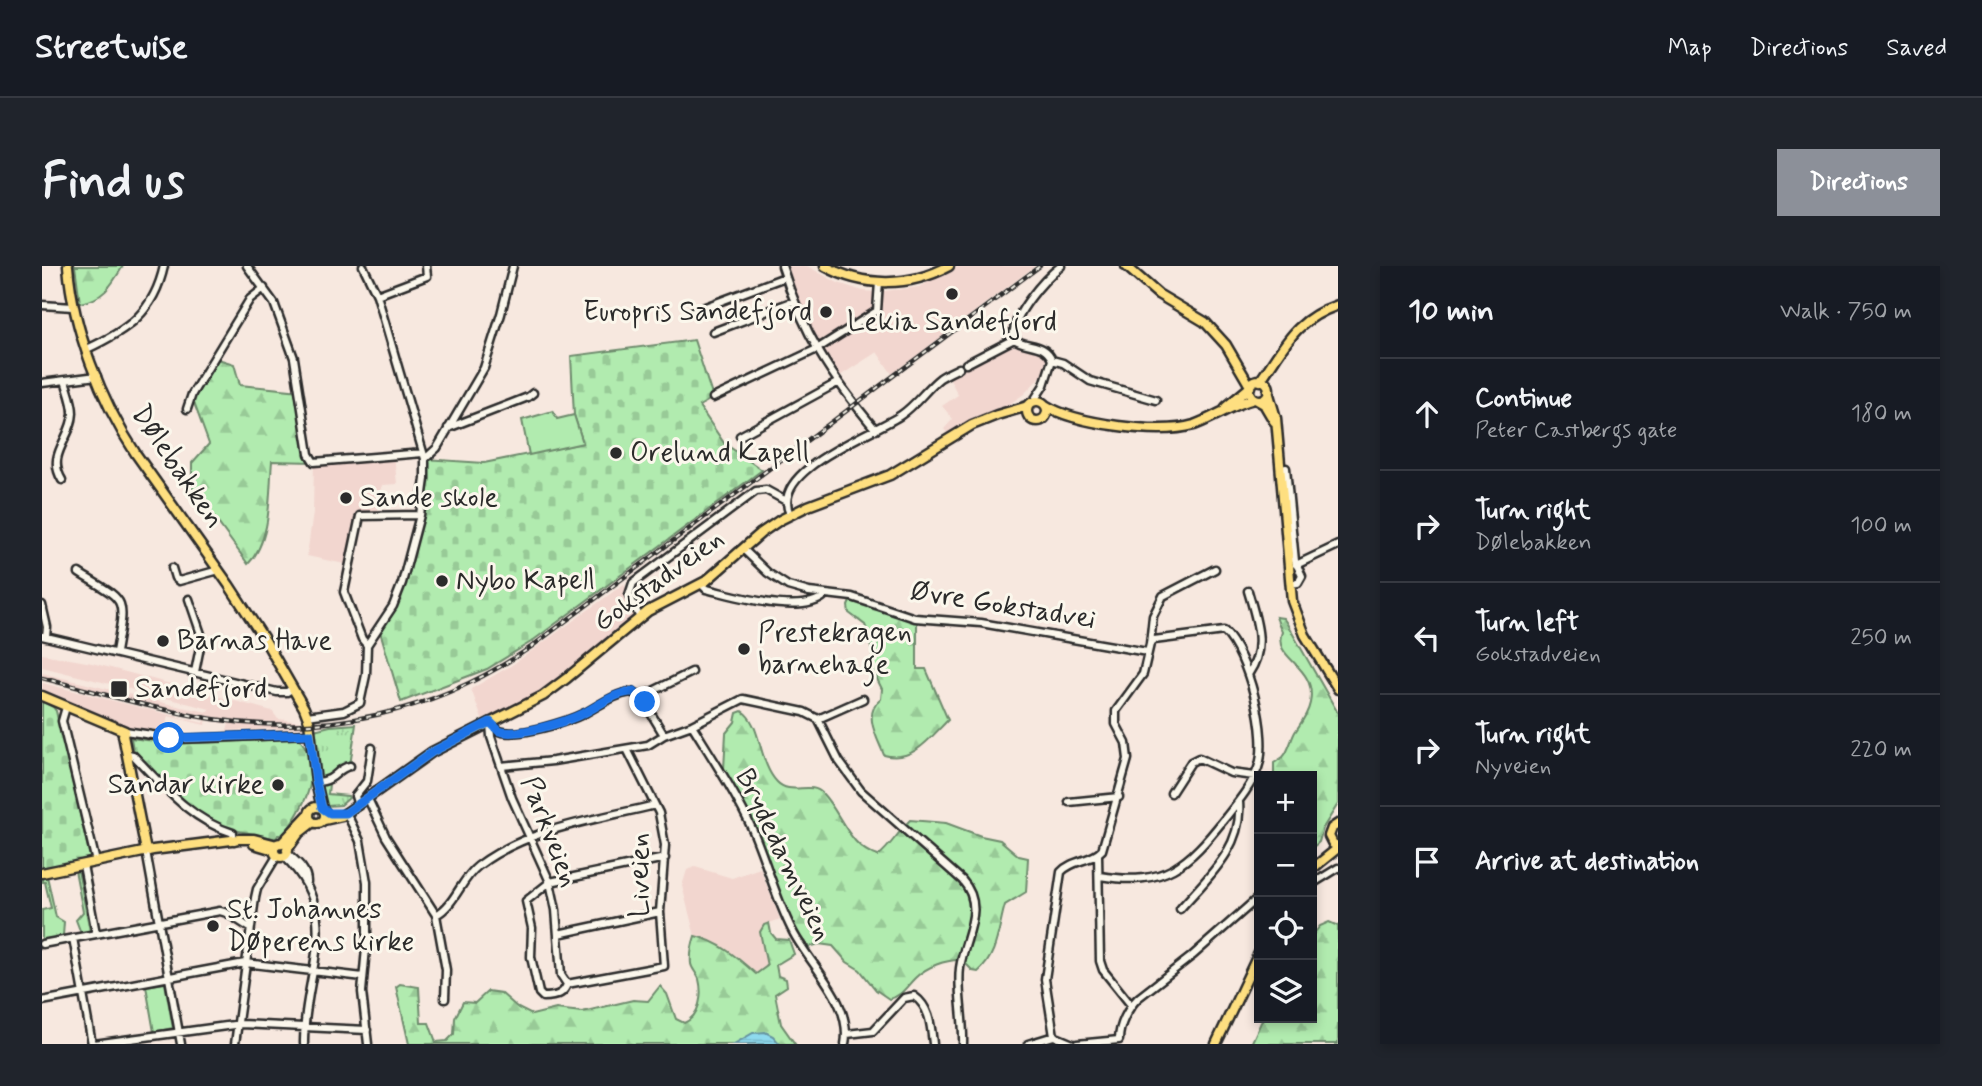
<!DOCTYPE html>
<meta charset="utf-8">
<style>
:root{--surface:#171b24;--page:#20242c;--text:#f1f3f6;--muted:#9ea1a6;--line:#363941;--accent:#8c9099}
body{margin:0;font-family:Mynerve,sans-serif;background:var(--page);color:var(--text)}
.controls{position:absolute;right:21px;bottom:21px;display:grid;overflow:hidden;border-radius:0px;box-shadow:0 4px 10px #0003}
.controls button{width:63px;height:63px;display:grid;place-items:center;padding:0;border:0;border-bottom:2px solid var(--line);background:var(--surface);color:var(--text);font:35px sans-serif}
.stop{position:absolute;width:21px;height:21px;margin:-16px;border:5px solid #1a73e8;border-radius:50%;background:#fff}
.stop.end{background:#1a73e8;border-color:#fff;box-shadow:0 2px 7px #0008}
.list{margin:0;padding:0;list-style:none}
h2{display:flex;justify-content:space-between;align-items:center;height:91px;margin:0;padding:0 28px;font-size:30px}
h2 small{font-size:23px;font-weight:400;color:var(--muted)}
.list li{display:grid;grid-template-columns:46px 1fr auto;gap:21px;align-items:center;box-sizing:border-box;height:112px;padding:0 28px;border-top:2px solid var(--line)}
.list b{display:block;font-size:26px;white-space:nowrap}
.list p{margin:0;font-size:23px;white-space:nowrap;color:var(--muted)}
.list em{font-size:23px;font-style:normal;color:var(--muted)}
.icon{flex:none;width:38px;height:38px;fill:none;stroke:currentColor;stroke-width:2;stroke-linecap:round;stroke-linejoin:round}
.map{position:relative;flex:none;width:1296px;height:778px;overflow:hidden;border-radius:0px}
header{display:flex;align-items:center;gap:42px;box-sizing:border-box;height:98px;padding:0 35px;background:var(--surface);border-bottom:2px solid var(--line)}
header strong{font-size:33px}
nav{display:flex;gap:38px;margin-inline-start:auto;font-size:24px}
.intro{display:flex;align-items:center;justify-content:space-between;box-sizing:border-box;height:168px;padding:0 42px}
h1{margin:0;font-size:49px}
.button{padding:18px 32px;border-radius:0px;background:var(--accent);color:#fff;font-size:24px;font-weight:700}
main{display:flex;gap:42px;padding:0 42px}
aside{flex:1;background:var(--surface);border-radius:0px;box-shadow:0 4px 10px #0003}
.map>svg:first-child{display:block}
</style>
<header>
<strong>Streetwise</strong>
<nav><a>Map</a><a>Directions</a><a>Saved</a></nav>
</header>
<div class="intro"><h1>Find us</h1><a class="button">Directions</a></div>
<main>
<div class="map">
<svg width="1296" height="778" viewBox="0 0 1296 778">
<defs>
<pattern id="grass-tufts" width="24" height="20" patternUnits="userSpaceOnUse" patternTransform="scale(1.75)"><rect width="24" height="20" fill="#b1ebaf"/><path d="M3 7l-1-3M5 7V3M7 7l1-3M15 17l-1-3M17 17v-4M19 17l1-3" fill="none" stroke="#98ca97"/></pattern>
<pattern id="forest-firs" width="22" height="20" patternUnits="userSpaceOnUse" patternTransform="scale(1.75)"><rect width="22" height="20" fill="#b1ebaf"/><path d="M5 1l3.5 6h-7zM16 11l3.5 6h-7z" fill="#98ca97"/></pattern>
<pattern id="cemetery-stones" width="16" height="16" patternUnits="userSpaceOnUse" patternTransform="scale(1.75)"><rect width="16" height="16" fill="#b1ebaf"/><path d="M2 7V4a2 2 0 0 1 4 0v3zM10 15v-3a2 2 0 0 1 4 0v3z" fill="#98ca97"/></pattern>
<pattern id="water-rules" width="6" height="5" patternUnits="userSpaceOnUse" patternTransform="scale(1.75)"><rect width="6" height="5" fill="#8edaee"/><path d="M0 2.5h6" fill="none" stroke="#7bbbcc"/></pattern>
</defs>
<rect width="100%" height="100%" fill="#f7e8df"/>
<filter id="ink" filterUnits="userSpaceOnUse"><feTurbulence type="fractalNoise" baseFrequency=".0143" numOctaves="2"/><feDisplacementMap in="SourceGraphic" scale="14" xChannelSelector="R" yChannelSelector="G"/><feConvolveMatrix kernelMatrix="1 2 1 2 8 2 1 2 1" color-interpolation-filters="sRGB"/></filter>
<g filter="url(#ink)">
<path fill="#f2d6cf" d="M740 0H765L796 17 821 25 834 26 877 21 916 0H993L850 108 835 86 793 113 776 82Z
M977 80 1001 88 1004 92 1001 108 982 128 966 139 905 167 902 163 911 153 900 140 916 129 907 111 943 90 964 81Z
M352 189 355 218 340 219 335 250H318L307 299 265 290 271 246 272 196Z
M582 318 598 346 517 414 482 436 440 453 429 423 470 399Z
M0 388 50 397 230 445 236 453 261 456V462L181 465 185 464 187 458 164 454 163 459 126 450 122 467 89 462 0 429V417L161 457 162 454 0 414V407L139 441 166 446 168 443 0 401Z
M653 601 690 612 718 602 738 653 723 659 725 700 714 708 694 690 664 672 653 670 640 620 645 604Z"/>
<path fill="url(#grass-tufts)" stroke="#6e8b6d" stroke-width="2" d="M314 458 308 500 285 515 287 518 286 528 306 530 307 532 299 539 285 540 279 527 272 464 288 460Z"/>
<path fill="url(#forest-firs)" stroke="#6e8b6d" stroke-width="2" d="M33 0H81C69 20 62 33 38 37Z
M176 93 192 98 198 119 258 125C261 149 269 172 272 196L230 195C227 228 230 274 206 298L150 221V197L167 178 151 134Z
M810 331 851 344 875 355V403H884L906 454C888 472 871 497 842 489 835 471 820 448 839 433L840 423 831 405 830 386 825 364 823 359 807 347 806 340Z
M1234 351 1241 352 1244 356 1296 447V538L1281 562 1277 576 1270 582V510H1232V497C1235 495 1238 493 1241 491 1247 485 1249 473 1253 466 1259 457 1266 448 1268 437 1276 399 1229 393 1240 366Z
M700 445C720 458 716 496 735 516 748 530 769 515 780 527 800 548 806 581 836 590 848 581 857 565 868 554L904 557 939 570 958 574 977 590 986 592 984 626 963 639C956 662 956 689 936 706L931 705 920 694C904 693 884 701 873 712 864 721 860 730 847 733L834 724 818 704 805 696 791 680 777 678 767 681 754 666 729 610 708 549 685 513 682 503 684 467 693 456 695 447Z
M1287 656 1296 660V778H1209L1221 752H1270V670L1278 660Z
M727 657 729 667 734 673 747 674 752 688 734 699 736 710 744 713 745 720 733 728 739 758 753 778H367L354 721 358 718 377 721 379 757H387L394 776 405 775 412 768 413 752 421 736 433 737 446 725 459 727 476 742 490 749 514 743 540 746 591 734 606 735 618 720 625 728 634 753 642 757C658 750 661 729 657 713 655 708 650 703 649 698 648 688 650 679 653 670 677 675 696 692 714 708L725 700 718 666 722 659Z"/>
<path fill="url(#cemetery-stones)" stroke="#6e8b6d" stroke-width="2" d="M652 74 671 132 657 140 682 177 720 204 489 376 445 403 359 436 337 362 351 340 378 249 383 193 442 197 541 177 532 149 529 90Z
M0 435 11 441 14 445 48 591 47 593 0 602Z
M89 472C146 481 201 475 257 472 284 507 262 539 242 569H236L234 573C215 567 195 567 176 559 142 544 115 512 91 484Z"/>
<path fill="#b1ebaf" stroke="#6e8b6d" stroke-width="2" d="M511 145 515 153 532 149 541 177 487 189 480 154Z
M33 604H36L48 665 39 667 34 654 41 646Z
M5 610 14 651 22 656 21 670 0 674V644L9 642 3 616H0V611Z
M123 717 131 762 112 766 104 720Z"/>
<path fill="url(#water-rules)" stroke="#6694a0" stroke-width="2" d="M723 766 731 770 738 778H692L711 767Z"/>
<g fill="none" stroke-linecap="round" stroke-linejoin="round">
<defs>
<path id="minor" d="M205 0 232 37 252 92 267 188 272 196 381 187
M740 0C761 67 789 111 834 164
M335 29 385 10 384 0
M0 39 31 41
M650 46 743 11
M671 66 752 35
M972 73C985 82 1003 76 1010 94L1002 119 991 136
M972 73C967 52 1003 12 1019 0
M45 83C86 64 112 46 122 0
M1010 94 1021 97 1048 115 1114 134
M924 98 972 73
M0 117 55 110
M671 132 775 83 835 45 837 16
M145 143 150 128 208 33 222 22
M406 162 486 131 491 127
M698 170 795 117
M383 193 395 182 442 102 459 48 471 0
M1244 202 1253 295 1260 310 1256 317 1248 318
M20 214C4 188 30 173 31 147 31 136 26 125 23 114
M748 248C726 204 833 167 859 149 874 139 884 123 898 112 904 108 911 105 917 102
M701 283 726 307 746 320 767 326 810 331 873 352 939 357 1105 386
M1254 299 1296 279
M130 302 133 312 137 315 177 304
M37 307C85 337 84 329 74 386
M659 318 664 323C692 329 760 351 783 329
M1206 325C1214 353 1225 381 1207 407
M147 333 160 371 153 406
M0 339 5 361 4 370
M598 352 587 329 591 317 714 225 724 224 744 235
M0 370 235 426H245L251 422
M1108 378 1111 350 1121 330 1173 303
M325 379 320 373 302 326 318 250 378 249
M599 431 650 406
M24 441 20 455 54 596
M265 450 302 445 318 437 324 409 325 379 351 340 360 317 378 249 383 213V193L335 29 321 0
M776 453 797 495 819 525 920 614C945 642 922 671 918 702 915 724 922 753 921 778
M776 453 821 433
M448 456 449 471 470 532 508 616 514 644 519 709 525 718 622 700 618 646 623 579 617 547 585 483
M448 456 457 465C475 472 525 456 543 447 558 439 572 428 589 426L599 431 622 469
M650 459C671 493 694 528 711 565 725 598 734 633 750 664 767 699 811 736 803 778
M83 465 137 473 268 468
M86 488 91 489C121 520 149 554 191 567L192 575
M459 500 511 495 606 479 622 469 650 459 701 433 762 446 776 453
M274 516C295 515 294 502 308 500
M1129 527 1149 496 1157 492 1189 507 1212 510
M326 533 344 571 394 649 404 704 403 733
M1027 536 1077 531
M316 540 313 530 325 515 330 482
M304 546 318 575 325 616V671L320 726 326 778
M104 585 139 778
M245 587C254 595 265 603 265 616
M1056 589 1058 695 1061 704 1089 739
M242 590C304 650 261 705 262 778
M41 599 54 667
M1270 618 1296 602
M1138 643C1166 611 1201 582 1197 536
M394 649C413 639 419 613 436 600 486 562 553 554 613 539
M516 668 618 646
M31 672 50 778
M0 678 178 645 185 647 208 662
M525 718C522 729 512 731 501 731L497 727 489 691 490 662 484 635 508 616 623 592
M0 735 203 697 321 711
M805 768 831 765 862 732 872 730C888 741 889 760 891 778
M1077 774C1077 759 1086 742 1096 732L1150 690 1217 631
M52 778 199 758 325 764
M193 778 213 632 215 623 235 590
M986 778 1012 770
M1031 778 1012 770 1003 713 1019 606C1031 593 1049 596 1060 584L1086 493 1084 477 1074 458V445L1101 408 1108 378 1112 374 1182 365C1206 388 1228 471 1216 502 1210 519 1196 536 1184 551 1145 600 1124 621 1058 610
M1035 778 1077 774"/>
<path id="major" d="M26 0C31 63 59 135 94 188L187 319 224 376 262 442 267 455 274 516 280 542
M783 0C822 22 868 21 907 0
M1084 0 1116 28 1163 56 1184 79 1208 120
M1207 124a10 10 0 1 1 20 0a10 10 0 1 1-20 0Z
M1218 115C1243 80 1252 54 1296 39
M1226 125 1234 152 1250 335 1263 369 1296 423
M1215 134 1222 138 1232 155
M985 145a10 10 0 1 1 20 0a10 10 0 1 1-20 0Z
M1003 139C1033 158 1117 169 1152 159 1172 152 1191 138 1212 133
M1184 141 1208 121
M0 430 83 465 81 469 104 585
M267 549a8 8 0 1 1 16 0a8 8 0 1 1-16 0Z
M282 554 300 550 390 486 501 430 525 412 606 345 664 315 719 267 738 254 766 240 848 209 930 159 955 149 986 140
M1296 558 1290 562 1287 570 1291 578 1296 580
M232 584a7 7 0 1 1 14 0a7 7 0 1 1-14 0Z
M212 578 232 584
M239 578 267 548
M245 584 257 567 271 556
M1270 603 1296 582
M0 607 111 584 197 573H212L235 579
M1174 778 1217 687"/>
</defs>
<use href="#minor" stroke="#2b2b2b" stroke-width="11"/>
<use href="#major" stroke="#2b2b2b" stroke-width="13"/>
<use href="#minor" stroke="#fbf7ec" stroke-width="6"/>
<use href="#major" stroke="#fedf80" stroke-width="8"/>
<defs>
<path id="rail" d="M0 412C56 426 113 444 171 453 285 471 393 447 489 381L998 0"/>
</defs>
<use href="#rail" stroke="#2b2b2b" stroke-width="4.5"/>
<use href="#rail" stroke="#fbf7ec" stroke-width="2" stroke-dasharray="5" stroke-linecap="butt"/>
</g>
</g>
<g fill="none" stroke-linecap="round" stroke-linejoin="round" filter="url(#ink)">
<path stroke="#1a73e8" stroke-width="9" d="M127 472 268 468 274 516 280 542 288 547H304L390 486 448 456 457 465C475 471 524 456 542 447 557 440 574 425 592 426L603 436"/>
</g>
<g fill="#2b2b2b" stroke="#fbf7ec" stroke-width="2.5">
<circle cx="910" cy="28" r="7"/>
<circle cx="784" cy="46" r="7"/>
<circle cx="574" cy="187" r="7"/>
<circle cx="304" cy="232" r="7"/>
<circle cx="400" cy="315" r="7"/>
<circle cx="121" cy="375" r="7"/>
<circle cx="702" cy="383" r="7"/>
<rect x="68" y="414" width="18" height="18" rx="3.5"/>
<circle cx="236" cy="519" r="7"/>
<circle cx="171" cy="660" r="7"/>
</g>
<g text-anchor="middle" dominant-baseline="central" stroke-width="6" stroke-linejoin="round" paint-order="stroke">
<g font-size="28" fill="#2b2b2b" stroke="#fbf7ec" text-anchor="start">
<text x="770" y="46" text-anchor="end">Europris Sandefjord</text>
<text x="910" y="56" text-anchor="middle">Lekia Sandefjord</text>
<text x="588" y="187">Orelund Kapell</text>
<text x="318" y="232">Sande skole</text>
<text x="414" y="315">Nybo Kapell</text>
<text x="716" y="367">Prestekragen<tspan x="716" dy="32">barnehage</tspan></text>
<text x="135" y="375">Barnas Have</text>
<text x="93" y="423">Sandefjord</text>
<text x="222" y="519" text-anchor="end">Sandar kirke</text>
<text x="185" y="644">St. Johannes<tspan x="185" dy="32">Døperens kirke</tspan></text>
</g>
<g font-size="28" fill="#2b2b2b" stroke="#fbf7ec">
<text transform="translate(135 201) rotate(56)">Dølebakken</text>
<text transform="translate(617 315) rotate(-36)">Gokstadveien</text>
<text transform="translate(961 340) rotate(9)">Øvre Gokstadvei</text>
<text transform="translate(507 566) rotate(69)">Parkveien</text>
<text transform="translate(741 589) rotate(64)">Brydedamveien</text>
<text transform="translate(598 609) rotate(-90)">Liveien</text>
</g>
</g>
</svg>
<div class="controls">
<button>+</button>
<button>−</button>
<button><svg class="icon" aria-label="locate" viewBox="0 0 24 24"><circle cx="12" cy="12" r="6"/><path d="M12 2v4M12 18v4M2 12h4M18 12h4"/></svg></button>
<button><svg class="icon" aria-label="layers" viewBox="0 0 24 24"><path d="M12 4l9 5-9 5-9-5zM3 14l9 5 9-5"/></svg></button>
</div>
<div class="stop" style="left:127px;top:472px"></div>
<div class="stop end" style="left:603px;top:436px"></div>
</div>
<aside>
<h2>10 min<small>Walk · 750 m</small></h2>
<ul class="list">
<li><svg class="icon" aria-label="ahead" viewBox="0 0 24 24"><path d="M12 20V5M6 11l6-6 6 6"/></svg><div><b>Continue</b><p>Peter Castbergs gate</p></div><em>180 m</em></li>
<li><svg class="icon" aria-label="right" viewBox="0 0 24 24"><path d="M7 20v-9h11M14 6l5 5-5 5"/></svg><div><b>Turn right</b><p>Dølebakken</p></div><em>100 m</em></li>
<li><svg class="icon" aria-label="left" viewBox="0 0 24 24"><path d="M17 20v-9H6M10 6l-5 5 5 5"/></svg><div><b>Turn left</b><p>Gokstadveien</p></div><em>250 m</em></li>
<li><svg class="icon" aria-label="right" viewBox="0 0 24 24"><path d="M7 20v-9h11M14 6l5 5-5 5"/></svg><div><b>Turn right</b><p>Nyveien</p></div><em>220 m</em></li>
<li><svg class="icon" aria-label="arrive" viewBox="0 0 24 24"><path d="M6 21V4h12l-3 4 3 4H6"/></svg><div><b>Arrive at destination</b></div></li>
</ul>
</aside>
</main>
